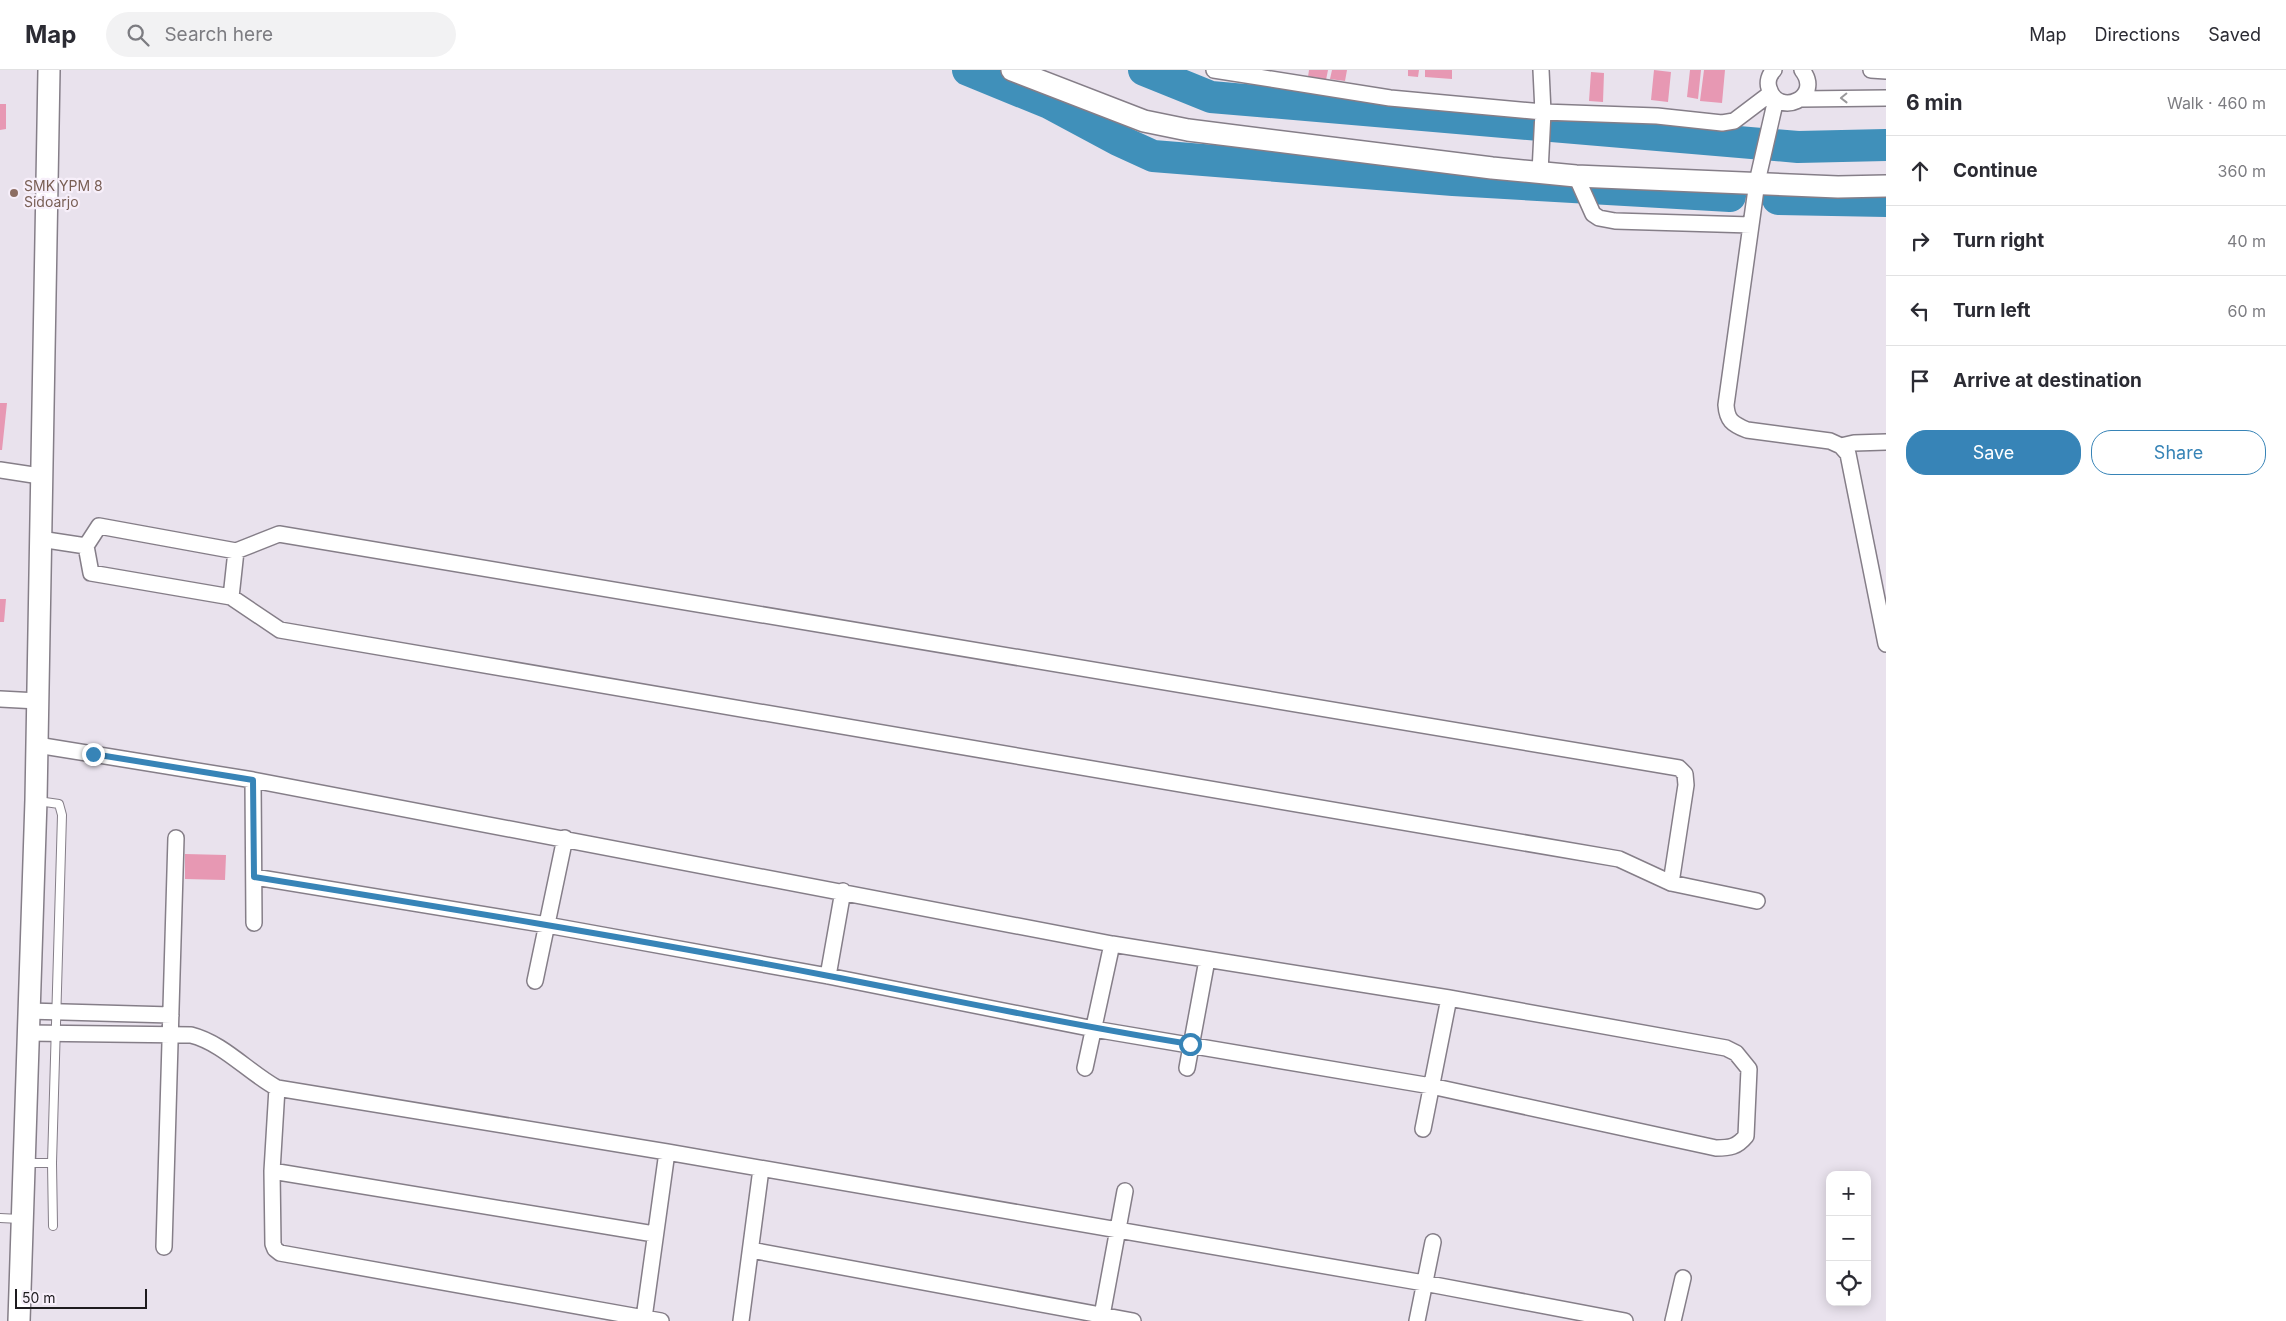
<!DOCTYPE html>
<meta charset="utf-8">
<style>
:root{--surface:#fff;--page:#f2f2f3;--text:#2b2b33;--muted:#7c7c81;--line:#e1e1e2;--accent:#3784b7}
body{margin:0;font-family:Inter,sans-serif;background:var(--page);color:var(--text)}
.controls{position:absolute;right:15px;bottom:15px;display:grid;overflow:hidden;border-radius:10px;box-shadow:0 2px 12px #0003}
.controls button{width:45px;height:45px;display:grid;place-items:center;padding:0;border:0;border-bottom:1px solid var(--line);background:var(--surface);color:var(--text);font:25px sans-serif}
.scale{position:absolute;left:15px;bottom:12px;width:132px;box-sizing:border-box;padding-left:5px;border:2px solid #1d1b1e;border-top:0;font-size:14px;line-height:18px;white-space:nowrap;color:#1d1b1e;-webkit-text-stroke:4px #f7effa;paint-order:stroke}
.stop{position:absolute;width:15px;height:15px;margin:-11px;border:4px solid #3784b7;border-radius:50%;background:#fff}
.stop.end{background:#3784b7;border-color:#fff;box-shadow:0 1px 5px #0008}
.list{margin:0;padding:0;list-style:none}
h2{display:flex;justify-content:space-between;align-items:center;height:65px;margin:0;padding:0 20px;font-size:21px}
h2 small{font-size:16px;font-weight:400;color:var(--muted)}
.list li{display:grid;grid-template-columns:32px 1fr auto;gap:15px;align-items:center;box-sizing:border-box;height:70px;padding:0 20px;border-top:1px solid var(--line)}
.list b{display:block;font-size:19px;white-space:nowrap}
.list em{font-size:16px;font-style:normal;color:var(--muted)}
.actions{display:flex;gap:10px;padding:15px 20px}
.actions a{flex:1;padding:11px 0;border:1px solid var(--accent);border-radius:20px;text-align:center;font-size:18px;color:var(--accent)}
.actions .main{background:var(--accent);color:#fff}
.icon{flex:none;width:28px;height:28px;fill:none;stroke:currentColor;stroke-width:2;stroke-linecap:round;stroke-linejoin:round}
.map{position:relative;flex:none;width:1886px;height:1251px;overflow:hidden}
header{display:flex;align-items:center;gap:30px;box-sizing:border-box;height:70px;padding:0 25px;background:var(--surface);border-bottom:1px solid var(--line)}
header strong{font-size:24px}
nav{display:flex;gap:28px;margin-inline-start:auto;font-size:18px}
.search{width:350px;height:45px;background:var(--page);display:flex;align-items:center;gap:12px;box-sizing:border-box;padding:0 18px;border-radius:28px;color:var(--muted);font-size:19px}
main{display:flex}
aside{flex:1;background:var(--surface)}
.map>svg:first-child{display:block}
</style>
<header>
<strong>Map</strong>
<div class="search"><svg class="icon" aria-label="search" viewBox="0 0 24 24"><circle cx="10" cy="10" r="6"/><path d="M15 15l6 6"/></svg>Search here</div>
<nav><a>Map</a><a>Directions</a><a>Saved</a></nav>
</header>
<main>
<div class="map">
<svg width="1886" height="1251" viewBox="0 0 1886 1251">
<rect width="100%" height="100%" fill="#e9e2ed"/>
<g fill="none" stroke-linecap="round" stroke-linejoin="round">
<path stroke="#4090ba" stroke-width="32" d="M968 0 1049 33 1118 70 1153 86 1453 110 1730 126
M1144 0 1211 27 1798 77 1886 75
M1778 129 1886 131"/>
</g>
<path fill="#e798b3" d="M1309 0H1328L1326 10 1308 7Z
M1332 0H1347L1345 11 1330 9Z
M1408 0H1419L1418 7 1408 6Z
M1425 0H1452V9L1425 7Z
M1654 0 1671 2 1668 32 1651 30Z
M1690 0H1701L1698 29 1687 27Z
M1704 0H1725L1722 33 1700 31Z
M1591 2 1604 3 1603 32 1589 31Z
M0 34H6V59L0 60Z
M0 333H7L2 380H0Z
M0 529H6L4 552H0Z
M185 784 226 785 225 810 185 809Z"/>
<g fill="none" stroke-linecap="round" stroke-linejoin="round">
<defs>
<path id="lane" d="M38 731 59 734 62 745 52 1093 53 1156
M25 1093H52
M0 1148 20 1149"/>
<path id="street" d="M1214 0 1390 28 1543 42 1657 46 1722 53 1734 51 1771 23
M1774 0C1769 5 1767 12 1769 18 1777 48 1824 28 1802 0
M1871 0 1886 1
M1776 29 1757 112 1726 335C1727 350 1732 354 1747 360L1830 371 1841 376 1848 384 1886 574
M1801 29 1886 28
M1540 102 1543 42 1541 0
M1576 106 1593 144 1599 148 1615 151 1751 155
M1841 376 1854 373 1886 372
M0 400 40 406
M40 469 86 476
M231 527 236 481
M0 629 38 631
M37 675 253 710 1112 874 1449 928 1726 978 1736 983 1749 999 1746 1066C1737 1077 1730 1078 1716 1078L1431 1016 1094 959 828 906 547 855 254 807
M253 710 254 853
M1671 813 1686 715 1685 704 1679 698 279 464 236 481 99 456 86 476 91 503 231 527 280 560 1619 789 1671 813 1757 831
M828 906 843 821
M535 911 565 768
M28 941 171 945
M27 963 191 965C223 973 248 1002 277 1018L667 1082 1424 1213 1625 1251
M1085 998 1112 874
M1187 998 1207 890
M277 1018 272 1101 273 1174 275 1179 280 1183 661 1251
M1423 1059 1449 928
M272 1101 654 1164
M164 1177 176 768
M751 1180 1133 1251
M644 1248 667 1082
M741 1251 761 1099
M1101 1251 1125 1121
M1417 1251 1433 1172
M1673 1251 1683 1208"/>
<path id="secondary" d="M1012 0 1144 51 1188 60 1492 98 1576 106 1838 117 1886 116
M19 1251 36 730 49 0"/>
</defs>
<use href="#lane" stroke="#857e88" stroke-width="10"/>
<use href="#street" stroke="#857e88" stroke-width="18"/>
<use href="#secondary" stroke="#857e88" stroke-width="24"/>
<use href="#lane" stroke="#fff" stroke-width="8"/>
<use href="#street" stroke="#fff" stroke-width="15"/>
<use href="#secondary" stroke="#fff" stroke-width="21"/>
</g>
<defs><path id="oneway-chevron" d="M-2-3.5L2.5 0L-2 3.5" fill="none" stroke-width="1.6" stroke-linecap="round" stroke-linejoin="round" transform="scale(1.25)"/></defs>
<use stroke="#99989a" href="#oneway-chevron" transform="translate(1844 28) rotate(179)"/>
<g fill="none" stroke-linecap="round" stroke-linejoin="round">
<path stroke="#3784b7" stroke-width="6" d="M93 684 253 710 254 807C446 838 638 869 829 906 949 929 1069 955 1190 974"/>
</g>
<circle fill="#8d6e63" stroke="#f7effa" stroke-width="2" cx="14" cy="123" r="5"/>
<g text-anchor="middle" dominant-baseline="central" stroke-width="4.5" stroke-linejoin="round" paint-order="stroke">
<g font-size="14" fill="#785e54" stroke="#f7effa" text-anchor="start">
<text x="24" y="115">SMK YPM 8<tspan x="24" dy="16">Sidoarjo</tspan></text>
</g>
</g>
</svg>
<div class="controls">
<button>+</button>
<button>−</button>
<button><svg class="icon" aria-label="locate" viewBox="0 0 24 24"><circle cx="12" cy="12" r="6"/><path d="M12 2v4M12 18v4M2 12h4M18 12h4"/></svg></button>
</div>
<div class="scale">50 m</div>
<div class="stop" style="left:1190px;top:974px"></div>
<div class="stop end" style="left:93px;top:684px"></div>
</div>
<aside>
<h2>6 min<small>Walk · 460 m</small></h2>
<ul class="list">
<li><svg class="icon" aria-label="ahead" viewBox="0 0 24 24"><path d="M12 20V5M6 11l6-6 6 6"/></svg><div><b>Continue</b></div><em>360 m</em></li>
<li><svg class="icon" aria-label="right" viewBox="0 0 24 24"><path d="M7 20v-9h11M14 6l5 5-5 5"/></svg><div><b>Turn right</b></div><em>40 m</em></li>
<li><svg class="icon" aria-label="left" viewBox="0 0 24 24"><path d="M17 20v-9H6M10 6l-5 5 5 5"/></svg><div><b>Turn left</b></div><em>60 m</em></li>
<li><svg class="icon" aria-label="arrive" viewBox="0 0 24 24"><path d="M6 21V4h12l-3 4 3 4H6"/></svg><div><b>Arrive at destination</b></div></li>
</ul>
<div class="actions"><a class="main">Save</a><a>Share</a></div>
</aside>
</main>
